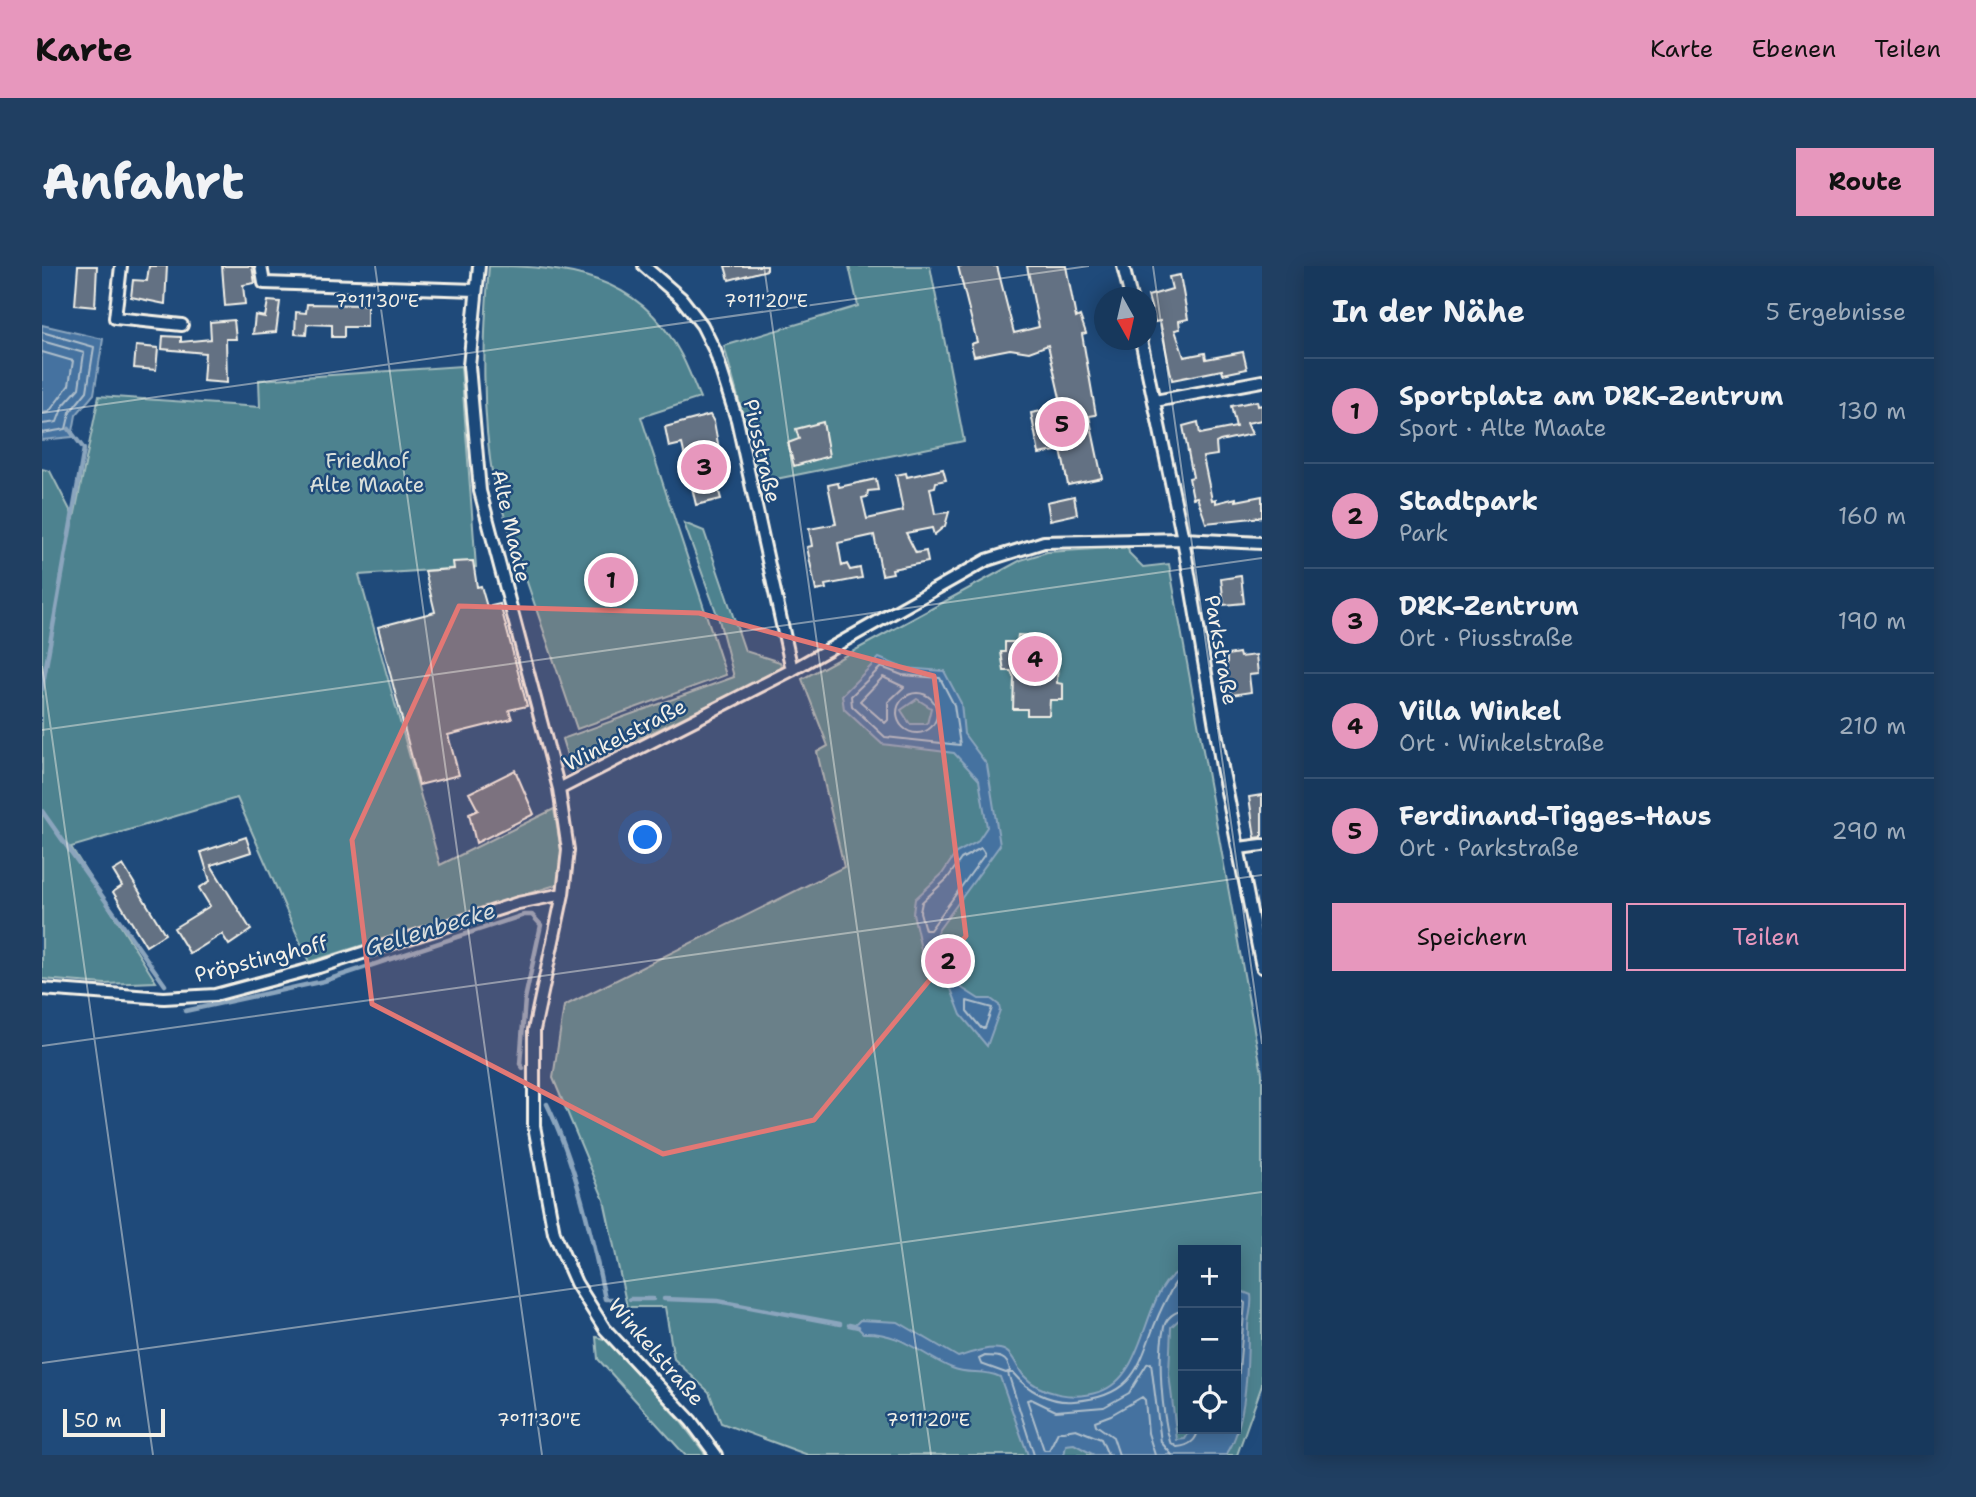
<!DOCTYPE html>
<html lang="de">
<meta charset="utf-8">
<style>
:root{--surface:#17385c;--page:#203f62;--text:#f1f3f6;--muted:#9eacbb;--line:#365272;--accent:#e797bd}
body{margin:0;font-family:"Shantell Sans",sans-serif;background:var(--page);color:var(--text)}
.controls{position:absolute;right:21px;bottom:21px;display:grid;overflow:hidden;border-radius:0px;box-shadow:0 4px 18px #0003}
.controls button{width:63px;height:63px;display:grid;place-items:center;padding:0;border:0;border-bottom:2px solid var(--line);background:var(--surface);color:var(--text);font:35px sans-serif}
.compass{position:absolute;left:1052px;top:21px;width:63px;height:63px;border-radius:50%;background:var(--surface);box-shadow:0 4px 18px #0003;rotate:172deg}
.scale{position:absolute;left:21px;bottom:18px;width:102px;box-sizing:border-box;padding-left:7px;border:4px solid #f4f1e8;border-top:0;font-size:19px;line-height:24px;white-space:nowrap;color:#f4f1e8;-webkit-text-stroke:5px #1f4a7a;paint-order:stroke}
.you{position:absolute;left:604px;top:572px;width:24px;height:24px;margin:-18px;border:5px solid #fff;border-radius:50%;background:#1a73e8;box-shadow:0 0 0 10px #1a73e833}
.badge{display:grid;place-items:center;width:46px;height:46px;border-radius:50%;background:var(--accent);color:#111;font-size:23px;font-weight:700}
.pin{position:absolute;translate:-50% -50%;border:4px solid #fff;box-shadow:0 2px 7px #0006}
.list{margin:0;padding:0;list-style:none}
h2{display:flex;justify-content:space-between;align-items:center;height:91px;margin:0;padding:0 28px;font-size:30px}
h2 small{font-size:23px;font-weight:400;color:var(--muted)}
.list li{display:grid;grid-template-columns:46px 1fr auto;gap:21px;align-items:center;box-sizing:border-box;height:105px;padding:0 28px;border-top:2px solid var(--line)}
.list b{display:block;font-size:26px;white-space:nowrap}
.list p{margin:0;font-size:23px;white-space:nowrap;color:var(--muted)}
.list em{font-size:23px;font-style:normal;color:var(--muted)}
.actions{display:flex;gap:14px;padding:21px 28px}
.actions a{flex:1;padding:16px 0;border:2px solid var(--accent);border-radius:0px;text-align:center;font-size:24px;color:var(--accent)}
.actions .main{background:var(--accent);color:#111}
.icon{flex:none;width:38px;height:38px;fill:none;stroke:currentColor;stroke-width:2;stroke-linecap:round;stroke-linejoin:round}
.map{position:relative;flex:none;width:1220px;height:1189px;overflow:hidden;border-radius:0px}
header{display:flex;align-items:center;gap:42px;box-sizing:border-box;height:98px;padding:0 35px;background:var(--accent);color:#111}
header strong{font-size:33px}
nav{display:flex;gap:38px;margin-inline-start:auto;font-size:24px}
.intro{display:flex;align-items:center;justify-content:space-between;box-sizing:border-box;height:168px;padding:0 42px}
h1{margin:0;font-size:49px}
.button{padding:18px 32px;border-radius:0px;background:var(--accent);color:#111;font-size:24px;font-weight:700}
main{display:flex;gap:42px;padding:0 42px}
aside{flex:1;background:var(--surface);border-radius:0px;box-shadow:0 4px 18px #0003}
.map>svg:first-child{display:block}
</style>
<header>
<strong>Karte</strong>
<nav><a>Karte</a><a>Ebenen</a><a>Teilen</a></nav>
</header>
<div class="intro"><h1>Anfahrt</h1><a class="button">Route</a></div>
<main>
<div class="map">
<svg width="1220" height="1189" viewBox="0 0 1220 1189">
<rect width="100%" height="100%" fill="#1f4a7a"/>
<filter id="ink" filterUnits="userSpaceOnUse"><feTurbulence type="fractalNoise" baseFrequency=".0143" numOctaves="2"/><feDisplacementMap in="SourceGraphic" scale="14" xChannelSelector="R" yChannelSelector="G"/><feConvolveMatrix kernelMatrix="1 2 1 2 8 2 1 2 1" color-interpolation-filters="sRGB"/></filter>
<g filter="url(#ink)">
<path fill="#4e828f" stroke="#a1babc" stroke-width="2" fill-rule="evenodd" d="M447 0C523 0 595 9 636 83 645 98 651 116 658 132L599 151 684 409 535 463 452 219C439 146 441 74 447 0Z
M807 0H888L922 175 719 216 682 80 816 40Z
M419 100 434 301 317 309 398 599 512 543 520 590 517 618 267 696 195 532 29 581 114 716 63 718 0 713V203L8 205 32 252 57 130 218 141 217 114Z
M642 257 662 265 703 385 738 396 741 403 530 505 520 473 692 411 677 354Z
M1086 281 1087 287 1101 301 1127 298 1220 807V1119L1195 1189H766L679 1157 667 1126 632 1093 623 1041H585L562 934 511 812 522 740 802 601 775 486 786 480 760 413 979 294 1005 286ZM1141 984H1194V1163H1141Z
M554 1071 566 1074 639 1156 664 1189H643L556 1093Z"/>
<path fill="#4572a0" stroke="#8ba5bd" stroke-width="2" fill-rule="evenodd" d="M0 59 61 73 52 128 34 149 30 171 0 174Z
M837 392 861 402 902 405 919 437 922 468 945 499 958 579 895 666 892 704 937 733H949L957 739 958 744 945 780 919 749 909 723 884 706 871 647 873 633 900 608 914 587 935 576 945 561 937 514 912 487 840 478 802 443 800 429ZM875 433 889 442 885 458H868L859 444Z
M1141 1004V1050L1129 1061 1127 1108 1135 1174 1143 1173 1149 1163H1194V1023L1209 1029C1211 1041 1206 1050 1206 1061 1206 1096 1205 1159 1184 1189H1052L1032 1178 1024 1179 1022 1189H986L958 1111C942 1103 926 1109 910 1102 880 1090 859 1065 821 1067L813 1059 818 1054 856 1056 916 1091C929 1087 944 1081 958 1083 971 1085 974 1101 982 1110 999 1129 1033 1134 1057 1126 1108 1110 1100 1016 1141 1004Z"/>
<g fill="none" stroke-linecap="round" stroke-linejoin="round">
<path stroke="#aebecb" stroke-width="2" d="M0 66 52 81 45 125 28 146 24 163 0 167
M0 75 42 87 37 122 21 140 15 156 0 158
M0 86 31 95 27 119 7 146 0 147
M839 401 860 409 898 412 912 439 918 479 843 471 810 440 809 430Z
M841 411 862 421 846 436V454L843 457 818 435Z
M855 447a20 20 0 1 1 40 0a20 20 0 1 1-40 0Z
M939 582 943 588 888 664H883L878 646 880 636 905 613 919 593Z
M925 735 950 742 943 762H939L925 745Z
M1194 1031 1203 1037 1194 1139
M1141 1045C1133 1045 1124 1052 1122 1061 1115 1092 1120 1146 1128 1176L1135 1181C1146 1180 1155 1175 1156 1163
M943 1090C956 1090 966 1090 968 1105L964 1107 939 1098 937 1093Z
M992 1189 966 1107H971C986 1125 1008 1137 1032 1135 1106 1130 1096 1083 1125 1032 1130 1023 1132 1015 1141 1011
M1066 1189 1059 1173 1034 1163 1016 1166 1007 1184H1002L985 1134 989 1133 1014 1145 1062 1141 1087 1127 1105 1098 1109 1097 1119 1176 1130 1189
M1077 1189 1071 1171 1054 1159 1053 1155 1069 1149 1100 1131 1103 1134 1106 1167 1113 1189"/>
<path stroke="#8ba5bd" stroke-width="4.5" d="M0 423 42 183 27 163
M0 545 123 719
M143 745 282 715 482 649H490L499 659 483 733 478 798 481 802
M505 838C533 896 550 970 563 1033H570
M588 1033H611
M622 1033 676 1035 798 1058
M807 1059 816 1061"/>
</g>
<path fill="#647183" stroke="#f4f1e8" stroke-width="2" d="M36 0H55L53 41 33 39Z
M107 0H125L123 38 89 31 91 14 105 15Z
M180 0H210L213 17 201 19 203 38 183 40Z
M683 0H725V4L687 14Z
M916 0H955L972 67 997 61 985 0H1024L1034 52 1038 50 1044 67 1040 68 1054 149 1047 150 1060 212 1026 219 1019 184 997 188 989 147 1020 141 1006 79 987 86 968 83 932 90 929 78 935 76Z
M1138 9 1146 53 1137 55 1138 63 1133 64 1142 91 1163 87 1164 93 1201 86 1205 103 1181 108 1180 104 1130 114 1118 55 1113 56 1106 30 1130 23 1127 11Z
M226 35 238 36 234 66 211 68 213 49 223 51Z
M265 38 325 39V61H302V71H290V59L265 58 264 69 253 68 254 46 264 47Z
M192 54 194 73H184L185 117 161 115 163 87 120 83 121 70 139 71V76L169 73 168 56Z
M94 80 116 82 114 104 92 102Z
M1215 135 1216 140 1220 139V154L1205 157 1210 168 1178 175 1174 177 1175 189 1161 191 1170 234 1174 233V237L1194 232V235L1220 230V251L1164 257 1155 231 1151 232 1147 212 1151 211 1141 160 1156 156 1158 168 1194 161 1189 140Z
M668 149 672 156 683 216 675 218 679 233 654 239 640 178 627 181 623 161Z
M781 156 787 190 752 200 746 177 757 173 754 163Z
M901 203 904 214 894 216 893 221 888 222 893 248 907 246 903 260 892 269 890 262 864 267 874 287 884 285 886 296 850 303 851 307 840 309 832 269 796 277 800 300 805 298 808 304 818 302 820 312 783 319 784 323 774 325 765 281 770 280 767 263 794 258 786 219 796 217 797 221 834 213 836 224 826 225 825 231 820 232 825 253 861 245 854 209 864 207 865 211Z
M1032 230 1035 248 1008 254 1005 236Z
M431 295 435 321 439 320 445 341 458 338 485 440 467 444 470 453 406 469 417 509 377 519 336 361 393 346 383 305 412 303 411 296Z
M1199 310 1202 337 1182 339 1179 313Z
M976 369 995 370V376L1007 380V387H1016L1015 417 1021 418V434H1008L1007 449H985V443H971L972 412 969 405H962L959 386H963V376H975Z
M1197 387 1198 391 1214 389 1216 408 1207 409 1209 426 1190 429 1185 414V389Z
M473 504 492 548 434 577 427 548 436 544 427 527Z
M1220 529V571L1213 572 1207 531Z
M204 571 209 586 169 599 209 664 187 679 180 668 148 688 132 662 168 640 157 622 168 615 159 586Z
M81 599 123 668 104 680 71 626 80 620 71 605Z"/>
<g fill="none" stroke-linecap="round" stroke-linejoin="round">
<defs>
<path id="street" d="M79 0 73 52 140 59
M219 0 222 17 434 24
M437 0 427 100 438 225 517 523 526 584 521 628 492 764V860L512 967 534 1017 563 1063 649 1155 674 1189
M602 0 639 32 660 59 673 85 695 154 750 404
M1081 0 1089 32
M1099 74 1141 273 1180 501 1220 701
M1113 135 1220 115
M517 523 750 404 945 294 1002 276 1141 273 1220 277
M1197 582 1220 579
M0 723 122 732 173 729 277 701 476 637 521 628"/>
</defs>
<use href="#street" stroke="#f4f1e8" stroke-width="16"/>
<use href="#street" stroke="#1f4a7a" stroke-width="10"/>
</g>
</g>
<path fill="#e27875" fill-opacity="0.2" stroke="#e27875" stroke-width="5" stroke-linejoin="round" d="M417 340 657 347 892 410 924 670 772 854 621 888 330 738 310 574Z"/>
<path fill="none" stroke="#f4f1e8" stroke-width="2" stroke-opacity="0.45" d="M333 0 500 1189M722 0 889 1189M1111 0 1220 778M0 147 1047 0M0 400 111 1189M0 464 1220 292M0 780 1220 609M0 1097 1220 926"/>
<g text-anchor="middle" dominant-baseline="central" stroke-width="5" stroke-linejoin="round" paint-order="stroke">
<g font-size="21" fill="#f4f1e8" stroke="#1f4a7a">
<text transform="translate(720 185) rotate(77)">Piusstraße</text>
<text transform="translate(469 260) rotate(77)">Alte Maate</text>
<text transform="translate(1179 384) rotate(80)">Parkstraße</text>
<text transform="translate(583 469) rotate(-27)">Winkelstraße</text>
<text transform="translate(219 693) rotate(-14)">Pröpstinghoff</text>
<text transform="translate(614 1086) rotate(49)">Winkelstraße</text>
</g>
<g font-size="21" fill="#dbe0db" stroke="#1f4a7a">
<text x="325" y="195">Friedhof<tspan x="325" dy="24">Alte Maate</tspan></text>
</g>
<g font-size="23" font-style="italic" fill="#dadedd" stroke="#1f4a7a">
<text transform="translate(388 663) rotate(-17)">Gellenbecke</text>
</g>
</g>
<g font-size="18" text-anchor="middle" fill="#f4f1e8" stroke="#1f4a7a" stroke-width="5" stroke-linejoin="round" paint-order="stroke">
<text x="335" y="41">7°11'30"E</text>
<text x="724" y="41">7°11'20"E</text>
<text x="497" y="1160">7°11'30"E</text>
<text x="886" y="1160">7°11'20"E</text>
</g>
</svg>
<div class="controls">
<button>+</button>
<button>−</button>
<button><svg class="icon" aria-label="locate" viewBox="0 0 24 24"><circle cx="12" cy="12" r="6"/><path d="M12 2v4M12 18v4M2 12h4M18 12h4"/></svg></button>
</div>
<svg class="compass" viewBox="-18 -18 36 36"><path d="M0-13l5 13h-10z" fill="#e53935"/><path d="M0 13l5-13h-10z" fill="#9eacbb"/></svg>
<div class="scale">50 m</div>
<div class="you"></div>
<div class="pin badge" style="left:569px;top:314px">1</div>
<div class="pin badge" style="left:906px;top:695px">2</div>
<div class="pin badge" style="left:662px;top:201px">3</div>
<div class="pin badge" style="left:993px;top:393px">4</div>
<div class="pin badge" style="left:1020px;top:158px">5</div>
</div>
<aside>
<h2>In der Nähe<small>5 Ergebnisse</small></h2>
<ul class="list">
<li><span class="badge">1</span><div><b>Sportplatz am DRK-Zentrum</b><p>Sport · Alte Maate</p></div><em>130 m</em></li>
<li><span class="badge">2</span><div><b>Stadtpark</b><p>Park</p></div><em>160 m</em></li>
<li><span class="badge">3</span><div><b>DRK-Zentrum</b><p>Ort · Piusstraße</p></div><em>190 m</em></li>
<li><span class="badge">4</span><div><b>Villa Winkel</b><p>Ort · Winkelstraße</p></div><em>210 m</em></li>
<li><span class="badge">5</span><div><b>Ferdinand-Tigges-Haus</b><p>Ort · Parkstraße</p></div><em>290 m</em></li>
</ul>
<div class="actions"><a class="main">Speichern</a><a>Teilen</a></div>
</aside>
</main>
